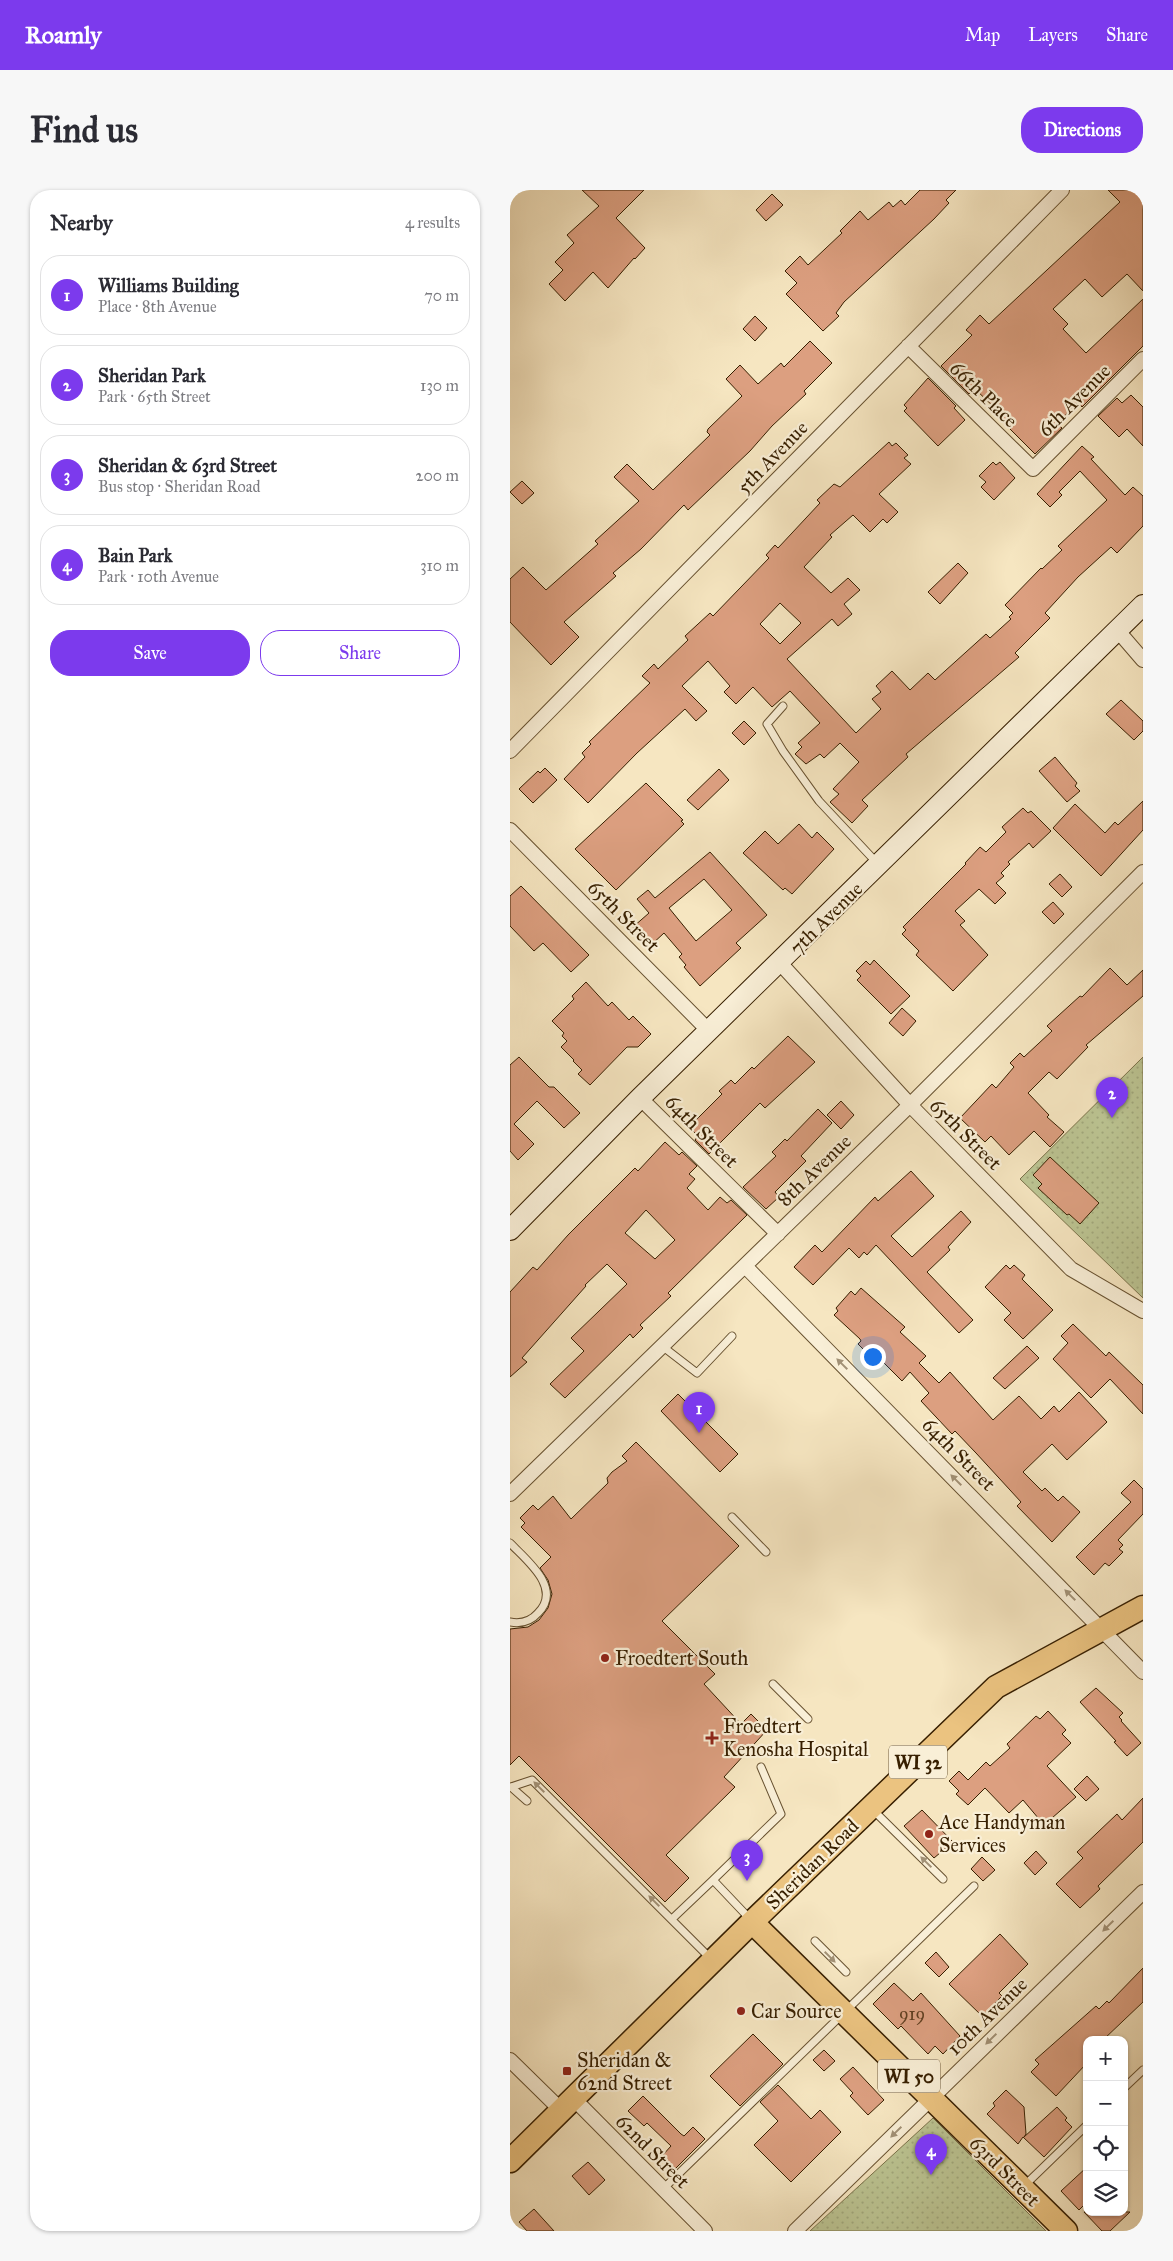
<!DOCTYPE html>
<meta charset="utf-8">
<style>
:root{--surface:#fff;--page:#f7f7f7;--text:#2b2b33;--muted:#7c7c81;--line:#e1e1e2;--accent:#7c3aed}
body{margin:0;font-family:"IM FELL Great Primer",serif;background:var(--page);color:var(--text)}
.controls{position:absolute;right:15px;bottom:15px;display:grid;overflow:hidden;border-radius:10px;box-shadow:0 1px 4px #0004}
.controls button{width:45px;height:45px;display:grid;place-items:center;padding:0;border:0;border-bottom:1px solid var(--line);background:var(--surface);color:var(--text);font:25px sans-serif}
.you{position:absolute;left:362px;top:1166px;width:18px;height:18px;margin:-12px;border:4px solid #fff;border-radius:50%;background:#1a73e8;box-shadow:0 0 0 8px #1a73e833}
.badge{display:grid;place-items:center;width:32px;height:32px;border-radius:50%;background:var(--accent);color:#fff;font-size:16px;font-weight:700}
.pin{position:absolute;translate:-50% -41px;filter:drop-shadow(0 1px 2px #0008)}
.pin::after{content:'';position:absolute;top:26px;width:18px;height:15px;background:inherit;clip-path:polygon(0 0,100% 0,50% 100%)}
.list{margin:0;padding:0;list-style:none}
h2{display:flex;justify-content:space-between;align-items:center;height:65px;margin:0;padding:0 20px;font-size:21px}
h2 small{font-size:16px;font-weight:400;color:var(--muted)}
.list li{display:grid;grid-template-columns:32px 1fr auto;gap:15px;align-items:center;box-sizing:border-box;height:80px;margin:0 10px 10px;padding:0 10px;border:1px solid var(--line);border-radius:20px}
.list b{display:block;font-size:19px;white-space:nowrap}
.list p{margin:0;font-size:16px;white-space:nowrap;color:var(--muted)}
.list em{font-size:16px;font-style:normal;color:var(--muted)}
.actions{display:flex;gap:10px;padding:15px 20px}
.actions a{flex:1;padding:11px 0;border:1px solid var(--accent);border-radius:20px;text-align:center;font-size:18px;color:var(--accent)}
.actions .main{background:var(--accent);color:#fff}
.icon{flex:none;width:28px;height:28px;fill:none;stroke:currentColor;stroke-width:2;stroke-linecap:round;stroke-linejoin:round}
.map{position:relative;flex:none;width:633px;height:2041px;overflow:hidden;border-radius:20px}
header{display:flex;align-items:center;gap:30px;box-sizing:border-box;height:70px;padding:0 25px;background:var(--accent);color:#fff}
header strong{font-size:24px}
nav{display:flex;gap:28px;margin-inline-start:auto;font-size:18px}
.intro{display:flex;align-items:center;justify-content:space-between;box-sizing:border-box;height:120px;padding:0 30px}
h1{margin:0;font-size:35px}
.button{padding:12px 22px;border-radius:20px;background:var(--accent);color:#fff;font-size:18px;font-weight:700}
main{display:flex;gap:30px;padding:0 30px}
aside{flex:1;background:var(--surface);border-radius:20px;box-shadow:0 1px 4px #0004}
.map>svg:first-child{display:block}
</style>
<header>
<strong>Roamly</strong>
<nav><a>Map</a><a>Layers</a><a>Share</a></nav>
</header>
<div class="intro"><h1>Find us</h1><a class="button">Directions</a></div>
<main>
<aside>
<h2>Nearby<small>4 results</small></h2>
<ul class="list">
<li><span class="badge">1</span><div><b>Williams Building</b><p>Place · 8th Avenue</p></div><em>70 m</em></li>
<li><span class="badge">2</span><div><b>Sheridan Park</b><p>Park · 65th Street</p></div><em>130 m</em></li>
<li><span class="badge">3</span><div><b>Sheridan &amp; 63rd Street</b><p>Bus stop · Sheridan Road</p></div><em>200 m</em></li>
<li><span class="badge">4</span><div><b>Bain Park</b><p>Park · 10th Avenue</p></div><em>310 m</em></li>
</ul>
<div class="actions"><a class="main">Save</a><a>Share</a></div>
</aside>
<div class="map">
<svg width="633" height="2041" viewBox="0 0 633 2041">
<defs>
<pattern id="park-dots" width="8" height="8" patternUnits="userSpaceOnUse" patternTransform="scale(1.25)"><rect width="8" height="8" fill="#bcc593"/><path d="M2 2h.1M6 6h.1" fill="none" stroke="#a2a97d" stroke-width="1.8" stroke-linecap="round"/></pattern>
</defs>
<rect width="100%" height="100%" fill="#f6e6c1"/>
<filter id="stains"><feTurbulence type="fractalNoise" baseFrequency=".004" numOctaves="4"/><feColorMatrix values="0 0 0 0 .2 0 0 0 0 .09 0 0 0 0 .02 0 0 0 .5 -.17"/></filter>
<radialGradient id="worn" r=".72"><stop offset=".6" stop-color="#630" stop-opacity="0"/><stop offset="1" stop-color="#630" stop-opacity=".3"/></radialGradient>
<path fill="url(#park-dots)" stroke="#7a724a" d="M633 867V1108L510 989Z
M423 1928 536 2041H300Z"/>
<path fill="#dc9f80" stroke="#371f00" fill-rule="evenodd" d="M72 0H134L106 28 135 58 125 69 124 68 98 98 83 82 55 111 39 94 53 80 45 72 64 53 57 45 89 16Z
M410 0H446L436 10 439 13 424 29 334 112 326 123 329 126 313 141 276 104 287 93 275 81 290 66 298 75 332 43 330 41 350 21 358 30 379 12 383 17 391 10 395 15Z
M598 0H629L633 4V101L617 84 592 107 575 89 543 119 558 134 553 139 576 163 633 109V156L572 217 568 212 547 234 552 238 525 264 485 224 488 221 464 198 459 204 431 176 462 145 456 140 470 125 479 134 610 12Z
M262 4 273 15 256 31 246 20Z
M245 126 257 138 245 151 233 139Z
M300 151 322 173 294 201 296 204 262 236 240 261 178 320 174 315 131 359 103 383 106 386 54 432 69 447 41 475 0 432V389L13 377 36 400 88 354 85 351 129 311 104 287 117 274 143 300 200 245 197 242 198 239 232 206 216 189 230 175 248 194 271 173 274 177Z
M418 188 446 216 444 218 455 230 428 256 394 221 397 218 394 215Z
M621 205 633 217V256L617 239 609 247 588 226 607 208 612 213Z
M379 252 382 256 386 253 398 265 394 268 401 274 369 304 388 322 377 333 373 329 360 342 343 325 320 345 322 347 294 377 321 403 338 388 350 400 334 414 342 424 328 436 322 429 277 469 346 543 371 519 362 509 371 502 366 496 382 481 400 500 418 483 425 490 476 444 480 448 501 429 499 427 503 423 495 415 531 378 532 379 552 360 548 356 597 310 570 281 549 302 552 305 540 317 527 304 572 256 584 267 581 269 615 305 623 297 633 306V336L607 363 601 357 568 387 535 423 540 428 505 463 509 467 396 564 398 567 352 610 358 616 342 633 320 612 329 604 323 599 349 572 330 553 314 568 310 564 296 574 285 564 292 557 288 553 310 533 280 501 262 517 243 497 226 514 214 502 220 496 198 471 172 496 197 521 186 531 175 519 127 563 78 613 54 589 75 567 72 563 81 554 79 552 140 493 132 486 144 474 148 479 178 450 175 446 200 423 203 426 259 368 256 365 265 355 268 358 310 313 307 310 324 294 330 297ZM270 413 291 433 270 454 250 434Z
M483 272 486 275 490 272 505 288 484 310 471 297 476 292 469 286Z
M12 291 24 303 12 314 0 302Z
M448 373 458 383 430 414 418 402Z
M611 510 633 531V541L624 550 596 524Z
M234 531 246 543 234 555 222 543Z
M545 567 567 593 565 596 570 601 557 612 529 581Z
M35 578 47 590 23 613 9 599 28 581 30 583Z
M209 579 219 590 188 620 177 610Z
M136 593 173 630 171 631 174 634 106 700 65 659Z
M633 611V640L591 686 543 638 565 614 595 643 605 632 608 635Z
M513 618 518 623 521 621 541 641 523 658 519 653 498 672 500 674 491 683 494 686 486 693 496 703 485 714 469 699 445 721 455 731 450 735 478 765 443 801 406 765 409 761 392 744 396 740 393 737 456 674 455 673 470 657 476 662 496 642 492 637Z
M289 634 302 648 307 642 324 659 282 704 275 698 273 700 233 663 255 641 268 654Z
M200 662 257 725 226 753 231 758 190 796 174 777 176 775 169 767 172 764 154 743 140 756 123 737 139 723 127 709 138 700 145 708ZM194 689 222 720 186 751 159 718Z
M550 684 562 697 552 707 539 694Z
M11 696 79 765 61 782 33 753 24 761 0 736V706Z
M543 712 554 724 544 734 532 722Z
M364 770 400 806 381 824 347 790 351 786 346 781 356 771 360 775Z
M600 778 617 795 633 780V806L576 855 578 857 547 889 539 882 518 903 539 925 537 927 554 942 540 957 524 941 499 965 481 946 475 952 450 928 482 894 486 898 504 877 500 873 510 863 514 867 542 841 537 836 570 806 572 807Z
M76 792 98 816 102 812 119 830 123 826 141 844 128 857H117L80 895 68 884 72 880 63 871 64 870 51 857 57 851 52 846 54 843 42 831 64 809 62 806Z
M392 818 406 831 393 846 379 833Z
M278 846 305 872 255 918 250 913 199 964 185 950 188 946 179 937 212 904 209 901 221 890 225 894 242 877 244 879Z
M9 867 39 897H44L70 923 54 938 27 911 4 934 24 954 8 970 0 961V875Z
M331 911 344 925 331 939 317 925Z
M308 919 322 933 291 966 296 971 265 1002 269 1007 256 1019 233 997 266 966 262 962 275 949 277 951Z
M155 952 169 965 172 962 187 976 179 984 185 989 177 998 198 1020 210 1007 217 1013 221 1010 237 1025 158 1103 161 1106 130 1135 133 1138 123 1148 120 1144 55 1208 40 1194 74 1161 61 1148 117 1094 97 1074 75 1095 76 1096 12 1168 17 1172 0 1187V1102L23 1077 27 1080 58 1045 125 978 128 981ZM136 1020 165 1050 145 1069 115 1043Z
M540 967 589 1013 570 1034 559 1024 557 1025 528 998 532 994 523 985Z
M401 981 424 1006 381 1046 402 1067 451 1021 461 1032 438 1057 440 1060 417 1082 463 1130 449 1143 366 1055 357 1065 354 1062 349 1068 339 1058 303 1095 284 1077 305 1055 312 1062 365 1007 368 1011Z
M496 1075 500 1079 504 1075 515 1085 512 1089 543 1120 513 1149 494 1130 501 1123 475 1097Z
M351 1098 395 1137 390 1142 416 1166 409 1173 429 1193 440 1182 483 1230 509 1206 531 1229 544 1216 549 1222 569 1202 597 1232 557 1270 542 1254 513 1282 532 1301 535 1298 548 1311 553 1306 570 1322 542 1352 507 1316 511 1312 466 1263 445 1241 442 1244 411 1211 419 1203 400 1182 392 1191 367 1166 363 1169 348 1154 351 1151 350 1149 324 1125 328 1121 326 1118 341 1101 345 1105Z
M563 1134 596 1166 599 1162 633 1195V1224L600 1189 581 1208 543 1169 558 1153 551 1146Z
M517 1156 529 1168 495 1199 483 1188Z
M168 1204 228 1264 210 1282 151 1221Z
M126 1252 229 1356 152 1431 205 1484 194 1494 231 1534 241 1524 257 1540 214 1587 225 1597 156 1665 179 1688 155 1712 9 1566 0 1575V1439L18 1437 29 1430 38 1418 42 1404 38 1390 30 1378 41 1367 11 1337 15 1333 10 1328 23 1315 28 1320 43 1306 61 1329 98 1293 97 1288 102 1282 117 1271 112 1266Z
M624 1290 633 1299V1324L608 1350 613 1355 609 1359 613 1362 599 1376 595 1373 584 1385 566 1367 621 1312 611 1303Z
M586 1498 613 1523 609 1527 612 1530 611 1531 631 1553 617 1566 604 1552 606 1551 570 1512Z
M538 1521 556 1540 552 1544 561 1553 537 1576 566 1607 534 1635 513 1610 499 1623 475 1598 458 1615 446 1604 449 1601 439 1591 449 1581 458 1590 476 1572 480 1576 500 1558 497 1554 526 1526 530 1529Z
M577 1586 589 1599 576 1611 564 1599Z
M633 1608V1652L588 1696 590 1699 570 1718 546 1694 573 1668 567 1662 607 1624 612 1630Z
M412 1620 443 1652 424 1668 394 1636Z
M526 1661 537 1673 525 1685 514 1673Z
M472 1667 485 1680 473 1691 461 1679Z
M490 1744 518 1774 489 1803 492 1806 472 1826 439 1794Z
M426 1762 439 1777 429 1787 415 1773Z
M633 1778V1812L593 1850H577V1873L546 1906 521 1882 529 1874 525 1870 586 1816 589 1819 597 1811 599 1813Z
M384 1793 403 1811 411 1803 450 1846 433 1864 425 1856 418 1864 391 1836 388 1839 363 1814Z
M243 1844 273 1874 230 1916 200 1886Z
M314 1860 325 1871 314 1881 303 1870Z
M343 1877 374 1910 358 1925 340 1906 343 1903 330 1889Z
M268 1895 301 1929 310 1920 331 1942 281 1992 244 1955 268 1931 250 1912Z
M496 1900 514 1917 516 1944 514 1947 547 1917 557 1928 555 1930 562 1937 534 1967 513 1947 508 1954 477 1924 485 1916 483 1913Z
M133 1906 171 1944 174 1946 183 1937 195 1949 165 1979 152 1966 161 1956 137 1933 134 1936 118 1921Z
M78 1972 95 1990 79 2005 62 1986Z
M577 1977V2012L569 2020 551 2001Z
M24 2019 44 2041H17L9 2032Z
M574 2022H620L600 2041H592Z"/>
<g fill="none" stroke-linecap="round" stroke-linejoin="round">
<defs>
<path id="lane" d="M273 516 257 534 273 561 309 611 367 673
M152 1156 187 1183 222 1146
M222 1327 256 1362
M0 1353C16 1370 53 1398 28 1423 21 1431 11 1434 0 1432
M263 1494 298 1529
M1 1597 22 1590 201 1769
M1 1597 17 1611
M362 1619 433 1689
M162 1729 203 1690
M240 1729 203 1690 271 1624 251 1577
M305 1751 336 1782
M614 1898 633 1880
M514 1996 577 1935
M153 1999 464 1696"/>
<path id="street" d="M398 156 523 279 633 169
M608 441 633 470
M0 561 552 0
M0 640 199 841
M270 773 400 915 561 1079 633 1121
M130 908 268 1044
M235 1076 633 1482
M0 1304 400 915 633 682
M0 1870 52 1921
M64 1909 195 2041
M285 2041 633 1702"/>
<path id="secondary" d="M0 1040 130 908 633 415"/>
<path id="primary" d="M242 1732 556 2041
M0 1971 242 1732 486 1497 633 1417"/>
</defs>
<use href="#lane" stroke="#675130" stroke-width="9"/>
<use href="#street" stroke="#675130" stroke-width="16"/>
<use href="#secondary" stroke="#371f00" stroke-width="22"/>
<use href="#primary" stroke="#371f00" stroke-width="25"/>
<use href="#lane" stroke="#f9efd7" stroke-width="7"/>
<use href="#street" stroke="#f9efd7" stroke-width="14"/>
<use href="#secondary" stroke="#f9efd7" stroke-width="20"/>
<use href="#primary" stroke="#ebc380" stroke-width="22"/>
</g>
<defs><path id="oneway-solid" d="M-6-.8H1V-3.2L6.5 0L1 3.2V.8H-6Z" transform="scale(1.25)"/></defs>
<g fill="#a29176">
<use href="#oneway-solid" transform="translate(332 1174) rotate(-135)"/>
<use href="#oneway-solid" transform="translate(446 1290) rotate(-135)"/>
<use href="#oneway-solid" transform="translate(560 1405) rotate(-135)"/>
<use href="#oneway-solid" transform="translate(29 1597) rotate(-135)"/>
<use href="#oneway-solid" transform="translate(416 1672) rotate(-136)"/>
<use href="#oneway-solid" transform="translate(144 1711) rotate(-135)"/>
<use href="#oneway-solid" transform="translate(598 1736) rotate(136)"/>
<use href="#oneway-solid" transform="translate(320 1767) rotate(45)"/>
<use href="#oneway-solid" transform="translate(481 1849) rotate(136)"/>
<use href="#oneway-solid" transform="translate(386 1942) rotate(136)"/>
</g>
<g fill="#8f2418" stroke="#f9efd7" stroke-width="2">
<circle cx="95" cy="1468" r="5"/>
<path d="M199.5 1540.5h5v5h5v5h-5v5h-5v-5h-5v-5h5z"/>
<circle cx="419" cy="1644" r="5"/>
<circle cx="231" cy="1821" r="5"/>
<rect x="52" y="1876" width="10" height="10" rx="2.5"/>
</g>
<g text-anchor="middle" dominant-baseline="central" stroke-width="4.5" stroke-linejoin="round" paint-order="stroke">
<g font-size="18" fill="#603f20">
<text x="402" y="1824">919</text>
</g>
<g fill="#f9efd7" stroke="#715d40" stroke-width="1">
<rect x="379" y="1555.5" width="58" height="33" rx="4"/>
<rect x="368" y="1869.5" width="62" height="33" rx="4"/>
</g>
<g font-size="19" font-weight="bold" fill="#371f00">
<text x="408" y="1572">WI 32</text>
<text x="399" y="1886">WI 50</text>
</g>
<g font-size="20" fill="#371f00" stroke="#f9efd7">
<text transform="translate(474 204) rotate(44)">66th Place</text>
<text transform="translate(564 210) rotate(-45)">6th Avenue</text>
<text transform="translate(262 267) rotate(-46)">5th Avenue</text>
<text transform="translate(114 726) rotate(45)">65th Street</text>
<text transform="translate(316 728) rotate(-45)">7th Avenue</text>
<text transform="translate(192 941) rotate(45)">64th Street</text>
<text transform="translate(456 944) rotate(45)">65th Street</text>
<text transform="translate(304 980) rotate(-44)">8th Avenue</text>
<text transform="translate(449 1264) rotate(45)">64th Street</text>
<text transform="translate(302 1674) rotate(-44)">Sheridan Road</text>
<text transform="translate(477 1826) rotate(-44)">10th Avenue</text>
<text transform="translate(143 1961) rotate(45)">62nd Street</text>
<text transform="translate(495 1981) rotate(45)">63rd Street</text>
</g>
<g font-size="20" fill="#371f00" stroke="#f9efd7" text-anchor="start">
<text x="105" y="1468">Froedtert South</text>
<text x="213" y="1536">Froedtert<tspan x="213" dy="23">Kenosha Hospital</tspan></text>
<text x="429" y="1632">Ace Handyman<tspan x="429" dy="23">Services</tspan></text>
<text x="241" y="1821">Car Source</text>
<text x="67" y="1870">Sheridan &amp;<tspan x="67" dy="23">62nd Street</tspan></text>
</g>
</g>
<rect width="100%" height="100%" filter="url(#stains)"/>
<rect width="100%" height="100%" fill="url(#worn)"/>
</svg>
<div class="controls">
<button>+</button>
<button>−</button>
<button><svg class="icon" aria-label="locate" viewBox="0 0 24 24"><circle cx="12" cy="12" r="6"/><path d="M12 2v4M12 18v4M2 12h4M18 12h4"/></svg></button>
<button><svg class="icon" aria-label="layers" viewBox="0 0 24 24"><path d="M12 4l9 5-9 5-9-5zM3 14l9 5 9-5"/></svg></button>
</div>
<div class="you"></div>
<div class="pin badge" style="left:189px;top:1243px">1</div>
<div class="pin badge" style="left:602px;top:928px">2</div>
<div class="pin badge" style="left:237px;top:1691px">3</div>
<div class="pin badge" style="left:421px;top:1985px">4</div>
</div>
</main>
